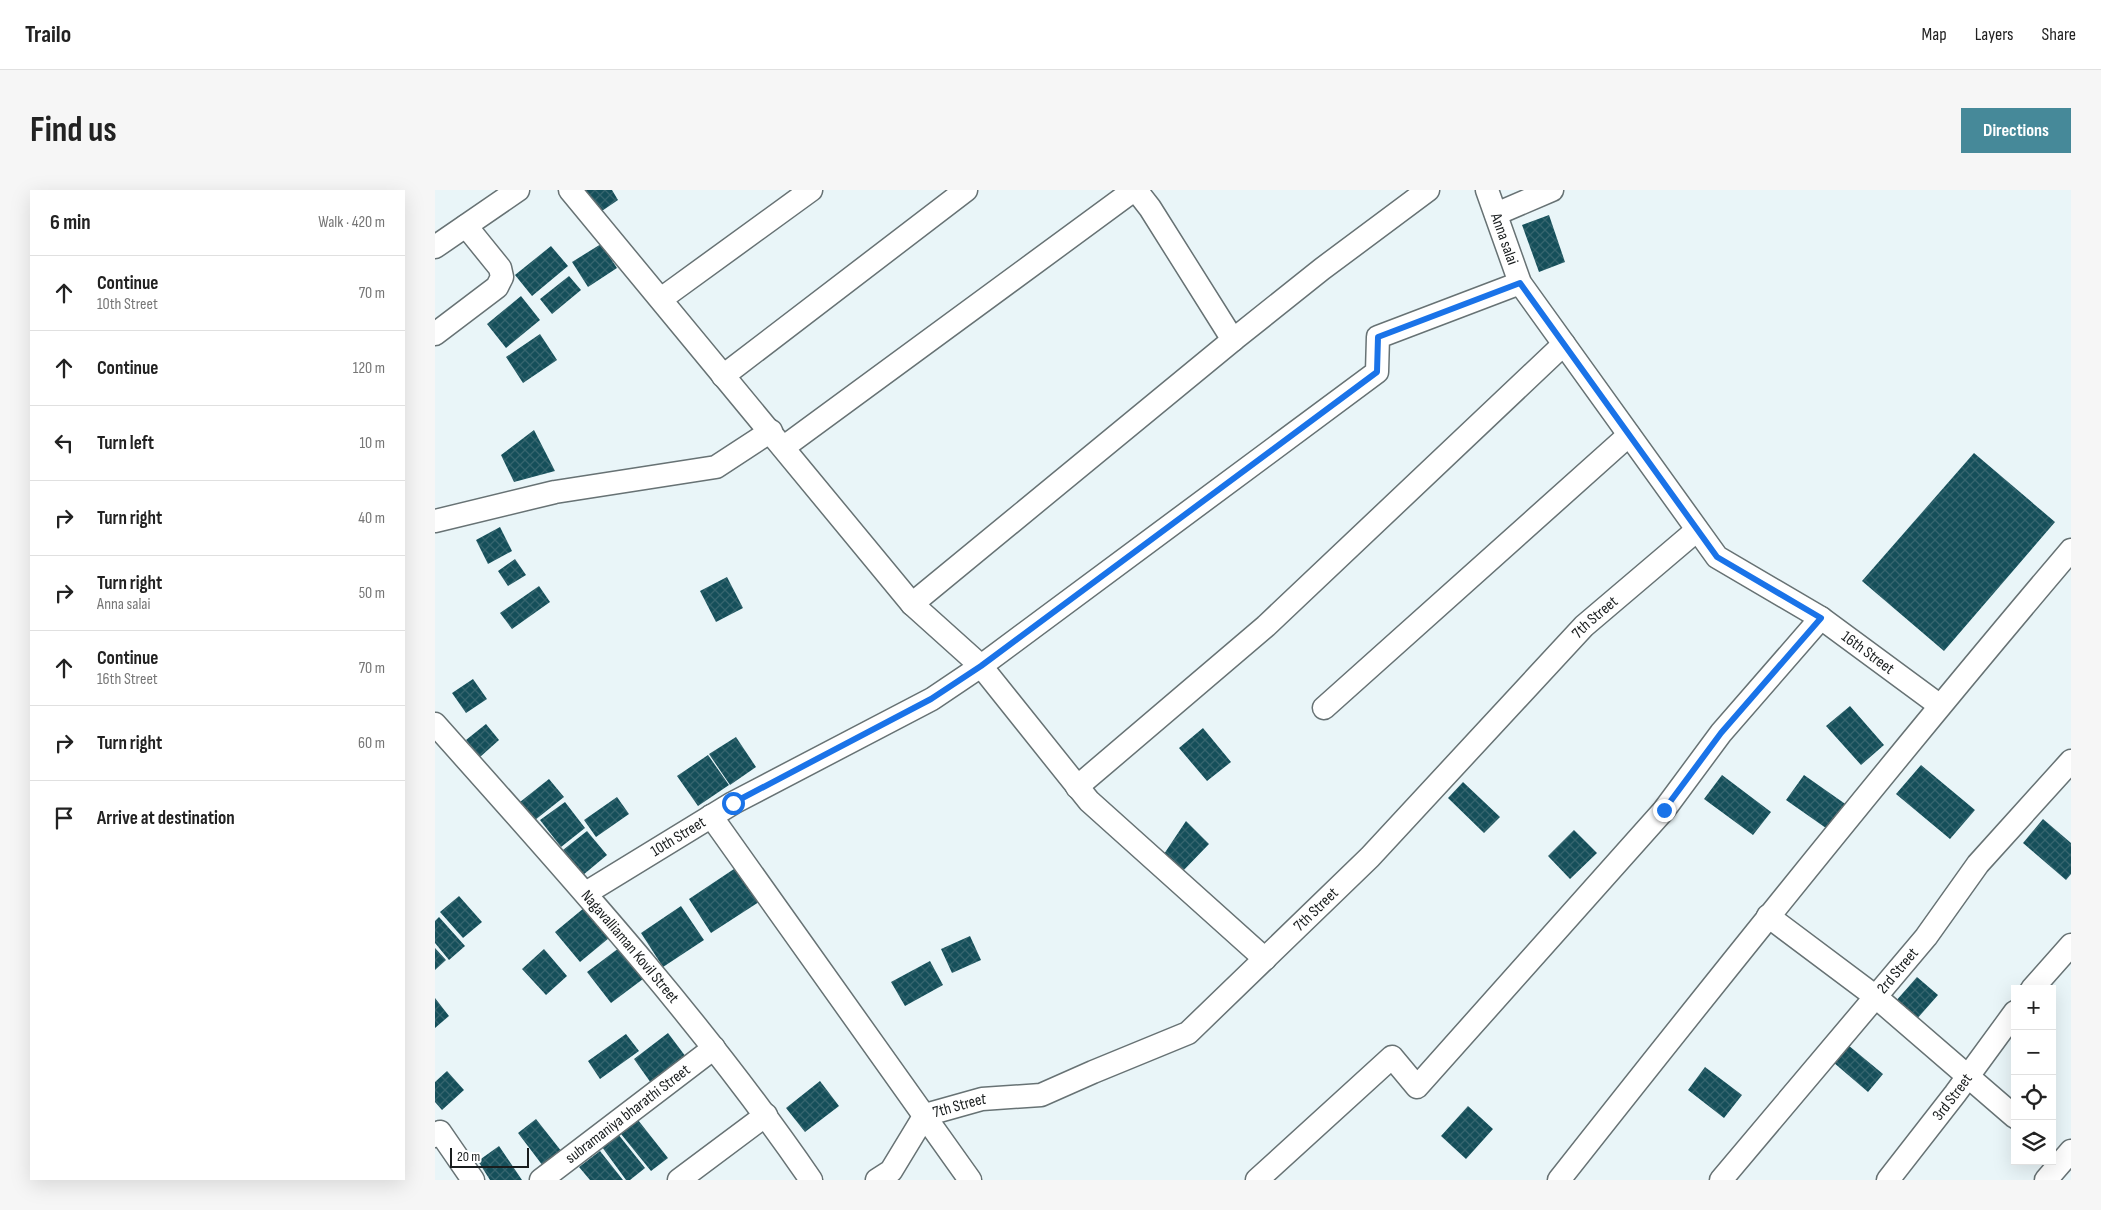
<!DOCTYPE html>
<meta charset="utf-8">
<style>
:root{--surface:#fff;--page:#f6f6f6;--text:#222;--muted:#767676;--line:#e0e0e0;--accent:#468999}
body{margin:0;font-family:"Sofia Sans Condensed",sans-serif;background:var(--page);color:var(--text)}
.controls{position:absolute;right:15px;bottom:15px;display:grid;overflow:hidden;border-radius:0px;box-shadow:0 5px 20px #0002}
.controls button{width:45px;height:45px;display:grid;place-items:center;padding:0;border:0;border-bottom:1px solid var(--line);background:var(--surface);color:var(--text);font:25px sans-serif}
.scale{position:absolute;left:15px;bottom:12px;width:79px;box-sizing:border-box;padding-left:5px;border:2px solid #191d1e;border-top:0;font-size:14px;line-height:18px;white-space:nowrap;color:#191d1e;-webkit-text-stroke:4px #fff;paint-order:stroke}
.stop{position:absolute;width:15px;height:15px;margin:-11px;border:4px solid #1a73e8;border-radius:50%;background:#fff}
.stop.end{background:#1a73e8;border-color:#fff;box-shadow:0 1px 5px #0008}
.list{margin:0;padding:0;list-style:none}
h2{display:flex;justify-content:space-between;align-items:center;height:65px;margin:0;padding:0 20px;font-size:21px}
h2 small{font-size:16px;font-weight:400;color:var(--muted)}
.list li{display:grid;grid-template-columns:32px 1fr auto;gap:15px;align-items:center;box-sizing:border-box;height:75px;padding:0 20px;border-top:1px solid var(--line)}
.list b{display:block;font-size:19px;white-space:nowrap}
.list p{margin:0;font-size:16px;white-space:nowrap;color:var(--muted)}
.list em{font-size:16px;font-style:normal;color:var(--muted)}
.icon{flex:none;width:28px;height:28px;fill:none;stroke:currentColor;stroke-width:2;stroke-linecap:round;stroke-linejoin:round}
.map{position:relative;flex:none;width:1636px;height:990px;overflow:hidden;border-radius:0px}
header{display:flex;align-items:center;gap:30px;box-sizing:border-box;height:70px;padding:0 25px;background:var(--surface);border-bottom:1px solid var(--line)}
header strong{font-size:24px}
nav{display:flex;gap:28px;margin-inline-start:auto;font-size:18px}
.intro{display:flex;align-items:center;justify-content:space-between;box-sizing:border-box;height:120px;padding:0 30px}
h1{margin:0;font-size:35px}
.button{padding:12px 22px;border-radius:0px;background:var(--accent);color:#fff;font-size:18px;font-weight:700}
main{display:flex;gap:30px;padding:0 30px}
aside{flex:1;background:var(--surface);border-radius:0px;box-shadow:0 5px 20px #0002}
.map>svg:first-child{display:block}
</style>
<header>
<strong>Trailo</strong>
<nav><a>Map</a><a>Layers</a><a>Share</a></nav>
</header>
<div class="intro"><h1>Find us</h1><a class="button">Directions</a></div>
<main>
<aside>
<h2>6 min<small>Walk · 420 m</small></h2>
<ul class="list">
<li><svg class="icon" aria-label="ahead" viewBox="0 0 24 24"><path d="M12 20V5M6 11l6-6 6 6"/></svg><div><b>Continue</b><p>10th Street</p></div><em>70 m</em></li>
<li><svg class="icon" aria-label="ahead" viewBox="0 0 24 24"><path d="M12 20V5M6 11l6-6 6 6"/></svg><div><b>Continue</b></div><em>120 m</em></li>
<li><svg class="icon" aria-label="left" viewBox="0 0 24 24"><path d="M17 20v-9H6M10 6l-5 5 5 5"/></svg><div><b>Turn left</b></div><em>10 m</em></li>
<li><svg class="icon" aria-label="right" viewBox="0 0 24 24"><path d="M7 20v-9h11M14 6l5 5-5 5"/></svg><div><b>Turn right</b></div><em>40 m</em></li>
<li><svg class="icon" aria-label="right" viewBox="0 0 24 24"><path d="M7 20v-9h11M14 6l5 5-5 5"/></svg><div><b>Turn right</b><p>Anna salai</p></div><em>50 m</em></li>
<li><svg class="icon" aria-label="ahead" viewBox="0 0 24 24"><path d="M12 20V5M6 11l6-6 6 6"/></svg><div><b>Continue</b><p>16th Street</p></div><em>70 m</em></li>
<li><svg class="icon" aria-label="right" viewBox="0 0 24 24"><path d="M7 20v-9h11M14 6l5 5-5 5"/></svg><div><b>Turn right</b></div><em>60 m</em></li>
<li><svg class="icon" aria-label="arrive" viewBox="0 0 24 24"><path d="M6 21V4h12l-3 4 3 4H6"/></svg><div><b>Arrive at destination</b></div></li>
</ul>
</aside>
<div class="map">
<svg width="1636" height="990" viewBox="0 0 1636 990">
<defs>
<pattern id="building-cross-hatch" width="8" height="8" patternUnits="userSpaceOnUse" patternTransform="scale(1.25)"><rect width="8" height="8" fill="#154f5a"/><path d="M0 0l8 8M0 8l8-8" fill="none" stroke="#36656e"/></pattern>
</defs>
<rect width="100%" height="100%" fill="#e9f5f8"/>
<path fill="url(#building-cross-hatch)" d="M148 0H177L183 10 161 25Z
M1114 25 1130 72 1104 82 1087 35Z
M166 54 182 78 153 97 137 72Z
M116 56 133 76 97 106 80 85Z
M134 86 146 100 117 124 105 109Z
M86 106 105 130 71 158 52 134Z
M105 144 122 170 88 193 71 167Z
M99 240 120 281 79 292 66 265Z
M1539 263 1620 332 1509 461 1427 391Z
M65 337 77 361 53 374 41 350Z
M80 369 91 385 73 396 63 381Z
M292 387 308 418 281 432 265 401Z
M104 396 115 412 77 439 65 423Z
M38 489 52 509 31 523 17 503Z
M1415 516 1449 555 1426 575 1391 536Z
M51 534 64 550 45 567 31 550Z
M768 538 796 572 772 591 744 558Z
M301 547 321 577 295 595 274 564Z
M273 565 294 595 263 616 242 586Z
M1486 575 1540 620 1515 649 1461 604Z
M1287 585 1336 622 1318 645 1269 609Z
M1369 585 1416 618 1398 643 1351 610Z
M114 589 129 607 100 630 85 612Z
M1028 592 1065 627 1049 643 1013 608Z
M182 607 194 624 161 647 149 630Z
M130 612 150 638 126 657 105 630Z
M1608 629 1636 653V684L1631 690 1588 653Z
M751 631 774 654 746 683 729 664Z
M1139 640 1162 663 1135 689 1113 666Z
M152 641 172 665 148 685 128 660Z
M305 675 327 710 276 743 254 709Z
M24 706 47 732 28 748 5 722Z
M246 716 269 750 228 777 206 743Z
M149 718 174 748 145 772 120 742Z
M4 727 30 756 14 770 0 753V731Z
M535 746 546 770 517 783 506 759Z
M0 758 11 770 0 780Z
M184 758 208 789 176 813 152 782Z
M109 759 132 786 111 805 87 779Z
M495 771 508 795 470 816 456 792Z
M1482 787 1503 805 1481 830 1460 812Z
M0 808 14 826 0 838Z
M233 843 251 867 216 893 199 869Z
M191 844 204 861 165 889 153 871Z
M1413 855 1448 884 1433 902 1398 872Z
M1270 877 1307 905 1289 928 1253 900Z
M12 881 29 900 7 920 0 912V892Z
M385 891 404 916 370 942 351 918Z
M1033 916 1058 939 1031 969 1006 946Z
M101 929 127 962 108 976 83 943Z
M203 930 233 968 216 981 186 944Z
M183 944 210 978 195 990H191L167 957Z
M64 956 87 990H55L43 971Z
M165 961 188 990H155L144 977Z"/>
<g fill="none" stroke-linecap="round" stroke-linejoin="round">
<defs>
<g id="minor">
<path d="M135 0 477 414 546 476 654 611 830 769"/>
<path d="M701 0 715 18 798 150 887 79 993 0"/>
<path id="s1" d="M1052 0 1085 93 1282 367 1386 428 1504 515"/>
<path d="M1061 24 1117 0"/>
<path d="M0 57 83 0"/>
<path d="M226 109 376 0"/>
<path d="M0 144 62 97 67 87 65 78 31 36"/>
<path d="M288 186 531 0"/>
<path d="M349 257 699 0"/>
<path d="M0 331 120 302 281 277 336 241"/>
<path d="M477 414 798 150"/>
<path d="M889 518 1194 245"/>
<path id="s2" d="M0 534C131 681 264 827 376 990"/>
<path d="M642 597 831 436 1129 154"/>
<path d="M276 626 535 990"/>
<path id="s3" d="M151 703 298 613 497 509 546 476 942 182 943 147 1085 93"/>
<path d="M1333 726 1441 807 1580 927"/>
<path d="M1597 799 1636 755"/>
<path d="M0 946 5 942 38 990"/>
<path id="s4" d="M106 990 279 858"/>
<path d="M244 990 331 925"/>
<path id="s5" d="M442 990 456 981 490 925 547 909 606 905 658 882 753 843 935 667 1149 436 1262 340"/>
<path d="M822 990 957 867 982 897 1229 620 1286 543 1386 428"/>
<path d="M1124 990C1292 777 1461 566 1636 360"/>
<path id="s6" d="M1286 990 1491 747 1543 674 1636 571"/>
<path id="s7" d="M1453 990 1520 904 1580 822"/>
<path d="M1611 990 1636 961"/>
</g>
</defs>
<use href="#minor" stroke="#677274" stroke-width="25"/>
<use href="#minor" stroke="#fff" stroke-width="22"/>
</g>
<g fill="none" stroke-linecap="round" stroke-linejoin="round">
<path stroke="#1a73e8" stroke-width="6" d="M298 613 496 509 546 476 942 182 943 147 1085 93 1282 367 1386 428 1286 543 1229 620"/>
</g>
<g text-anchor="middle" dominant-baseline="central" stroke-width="5" stroke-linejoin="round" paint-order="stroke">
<g font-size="16" fill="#191d1e" stroke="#fff">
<text stroke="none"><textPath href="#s1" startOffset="52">Anna salai</textPath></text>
<text stroke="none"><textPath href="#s5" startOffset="942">7th Street</textPath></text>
<text stroke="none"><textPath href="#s1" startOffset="615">16th Street</textPath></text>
<text stroke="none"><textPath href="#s3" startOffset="108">10th Street</textPath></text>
<text stroke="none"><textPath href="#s5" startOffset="538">7th Street</textPath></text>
<text stroke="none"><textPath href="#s2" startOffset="296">Nagavalliaman Kovil Street</textPath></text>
<text stroke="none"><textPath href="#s6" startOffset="274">2rd Street</textPath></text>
<text stroke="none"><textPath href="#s7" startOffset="105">3rd Street</textPath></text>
<text stroke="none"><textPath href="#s5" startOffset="118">7th Street</textPath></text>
<text stroke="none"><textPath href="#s4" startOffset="109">subramaniya bharathi Street</textPath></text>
</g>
</g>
</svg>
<div class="controls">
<button>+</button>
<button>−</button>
<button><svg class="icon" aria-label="locate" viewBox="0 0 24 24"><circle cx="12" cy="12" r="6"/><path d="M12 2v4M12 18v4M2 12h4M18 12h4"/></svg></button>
<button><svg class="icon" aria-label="layers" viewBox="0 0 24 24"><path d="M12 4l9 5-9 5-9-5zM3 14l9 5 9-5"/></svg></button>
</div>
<div class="scale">20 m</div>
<div class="stop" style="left:298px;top:613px"></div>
<div class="stop end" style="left:1229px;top:620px"></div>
</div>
</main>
